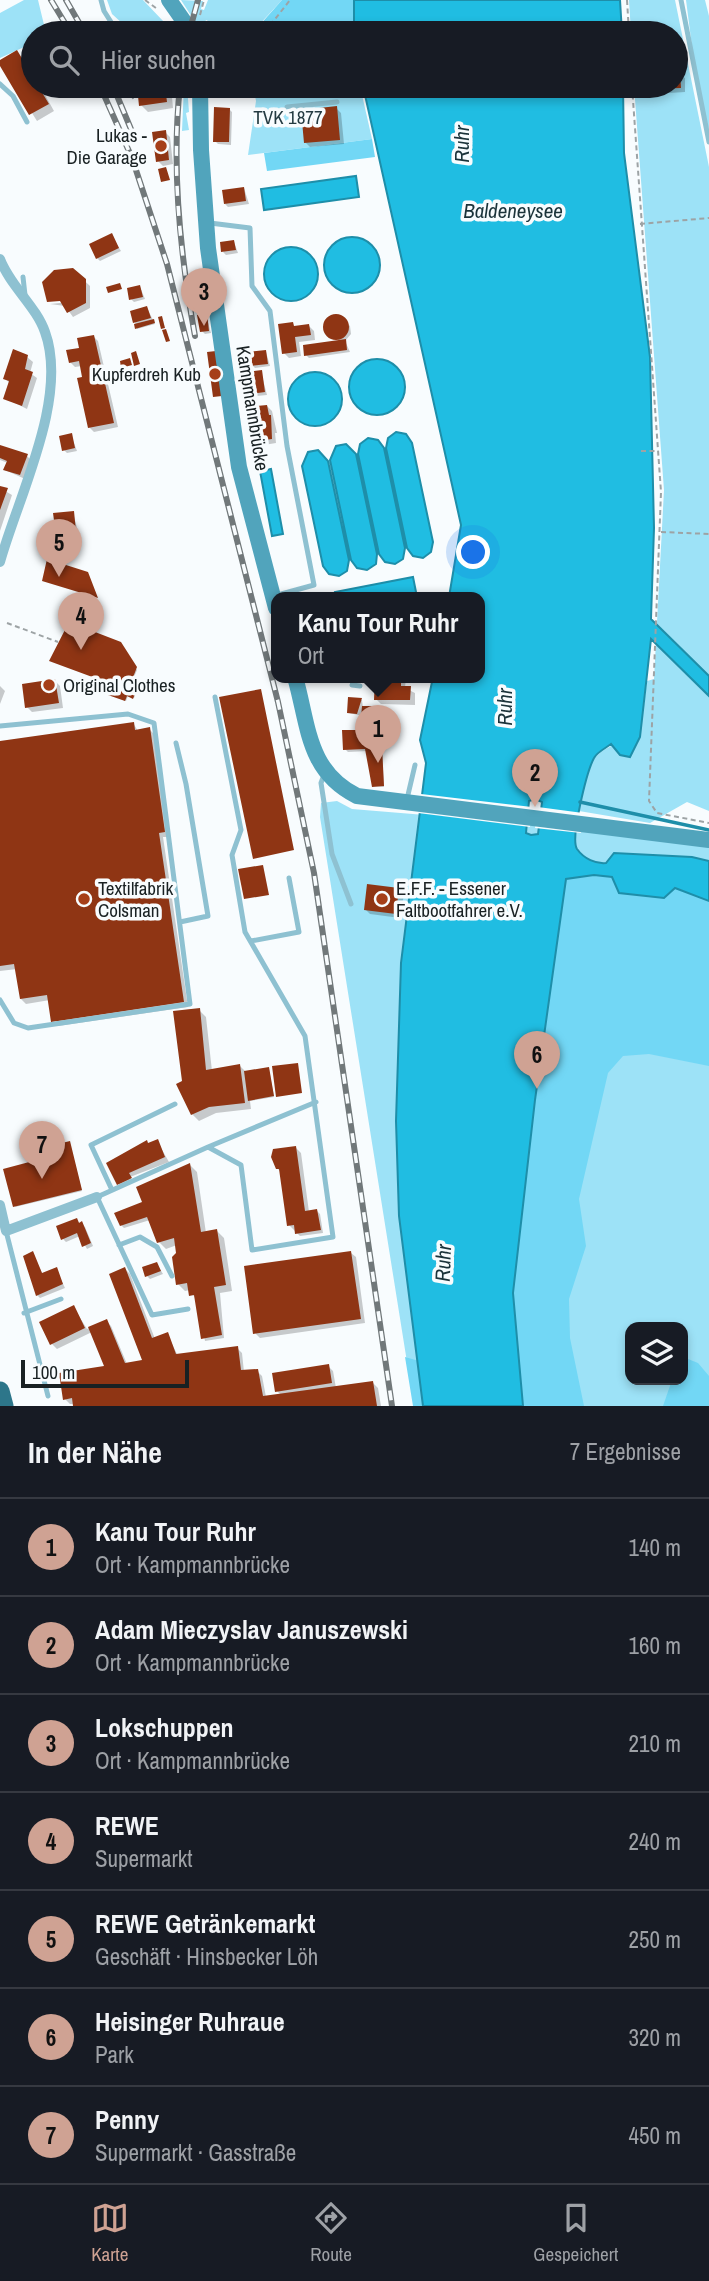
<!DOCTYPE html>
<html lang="de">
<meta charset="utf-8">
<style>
:root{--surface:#171b24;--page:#242831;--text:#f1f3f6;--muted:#9ea1a6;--line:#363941;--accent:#cfa293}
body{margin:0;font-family:"Archivo Narrow",sans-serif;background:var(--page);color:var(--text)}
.controls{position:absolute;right:21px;bottom:21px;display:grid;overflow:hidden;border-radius:14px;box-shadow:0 4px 10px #0003}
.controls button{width:63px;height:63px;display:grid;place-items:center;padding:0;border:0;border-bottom:2px solid var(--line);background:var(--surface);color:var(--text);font:35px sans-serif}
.scale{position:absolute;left:21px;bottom:18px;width:168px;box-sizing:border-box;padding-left:7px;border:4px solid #192123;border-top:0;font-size:19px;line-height:24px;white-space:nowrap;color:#192123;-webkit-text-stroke:5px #f8fcfe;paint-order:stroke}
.you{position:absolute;left:474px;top:553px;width:24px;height:24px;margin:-18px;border:5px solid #fff;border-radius:50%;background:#1a73e8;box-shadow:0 0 0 10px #1a73e833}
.badge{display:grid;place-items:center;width:46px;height:46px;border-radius:50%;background:var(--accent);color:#111;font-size:23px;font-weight:700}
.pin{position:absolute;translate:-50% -58px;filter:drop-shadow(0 2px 4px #0008)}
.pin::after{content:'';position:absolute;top:37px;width:24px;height:21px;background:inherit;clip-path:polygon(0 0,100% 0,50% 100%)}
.popup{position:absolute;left:271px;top:592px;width:214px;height:91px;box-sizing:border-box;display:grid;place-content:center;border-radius:14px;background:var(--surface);filter:drop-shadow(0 2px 5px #0005);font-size:23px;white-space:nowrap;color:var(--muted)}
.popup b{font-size:26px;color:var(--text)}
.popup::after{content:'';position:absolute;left:50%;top:100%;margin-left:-14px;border:14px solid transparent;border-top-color:var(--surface)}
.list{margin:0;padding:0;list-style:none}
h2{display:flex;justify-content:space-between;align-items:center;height:91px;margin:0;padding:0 28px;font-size:30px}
h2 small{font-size:23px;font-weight:400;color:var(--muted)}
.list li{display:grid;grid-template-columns:46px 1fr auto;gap:21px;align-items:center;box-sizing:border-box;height:98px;padding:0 28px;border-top:2px solid var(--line)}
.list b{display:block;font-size:26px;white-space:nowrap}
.list p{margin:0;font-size:23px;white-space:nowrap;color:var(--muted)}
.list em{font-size:23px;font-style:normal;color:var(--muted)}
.icon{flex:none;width:38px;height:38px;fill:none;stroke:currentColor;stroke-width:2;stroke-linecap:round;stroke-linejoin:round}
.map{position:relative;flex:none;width:709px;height:1406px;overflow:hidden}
.search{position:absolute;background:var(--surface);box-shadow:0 4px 10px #0003;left:21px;right:21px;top:21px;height:77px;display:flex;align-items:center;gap:18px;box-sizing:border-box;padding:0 24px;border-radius:38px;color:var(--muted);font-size:26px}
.sheet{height:777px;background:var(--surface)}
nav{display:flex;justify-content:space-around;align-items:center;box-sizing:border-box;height:98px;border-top:2px solid var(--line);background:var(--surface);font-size:19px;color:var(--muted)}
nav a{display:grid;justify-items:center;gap:4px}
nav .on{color:var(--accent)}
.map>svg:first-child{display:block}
</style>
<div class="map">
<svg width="709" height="1406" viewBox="0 0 709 1406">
<rect width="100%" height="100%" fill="#f8fcfe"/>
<path fill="#9de2f7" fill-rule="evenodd" d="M24 0H38L46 33H33V43L0 58V13Z
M107 0H143L164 22 123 24 112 14Z
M181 0 203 1 201 9 204 10 208 0H282L258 26V33H214L207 20 197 25Z
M629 0H675L709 167V811L687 802 650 823 579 811C583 763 593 747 640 737L647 681 654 679 664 490 634 86H676V33H631Z
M686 0H705L709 16V131L694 62Z
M184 86H187L189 112 186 113 189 130 182 131Z
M245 86H360L372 139 248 155 256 101 254 90Z
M337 801 352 809 581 828 709 845V1406H414L320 817 321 803ZM630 1327H683V1380H630Z"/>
<path fill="#72d7f5" d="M282 0H354V33H258V27Z
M372 139 375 157 267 171 264 153Z
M594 875 683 889 709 901V1066L649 1054 623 1056 608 1073 579 1199 586 1246 569 1299 570 1338 584 1406H523L513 1293 535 1100 566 879Z
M405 1357 419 1361 423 1406H413Z
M683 1357 698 1363 709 1376V1406H663L672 1380H683Z"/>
<path fill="#20bde2" stroke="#1e8ea9" stroke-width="2" fill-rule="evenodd" d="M354 0H620L622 33H354Z
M363 86H623L624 153 650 357 654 528 651 619 709 676V696L651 639 640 737 630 757 620 755 611 744C606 748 597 752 594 758 587 771 570 838 577 849 584 859 596 864 606 863L614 853 692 857 709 861V901L675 888 664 898 619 893 612 877 594 875 566 879 535 1100 513 1293 523 1406H423L399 1216 396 1121 401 963 426 763 420 740 433 677H480V597H449L461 525ZM535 799 542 802 538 834 531 835 526 833 529 801Z
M356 176 359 197 264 210 261 189Z
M324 265a28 28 0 1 1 56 0a28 28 0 1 1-56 0Z
M264 274a27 27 0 1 1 54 0a27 27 0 1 1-54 0Z
M349 387a28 28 0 1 1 56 0a28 28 0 1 1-56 0Z
M288 399a27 27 0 1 1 54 0a27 27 0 1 1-54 0Z
M396 432 406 434 412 443 433 542 431 552 423 558 413 556 407 548 386 448 388 438Z
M368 438 378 440 384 448 405 548 403 559 395 564 385 562 379 554 358 454 360 444Z
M346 444 356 454 377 554 376 564 367 570 357 568 351 560 330 460 336 446Z
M318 450 328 461 349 560 347 571 339 576 329 574 323 566 302 466 308 452Z
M271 469 283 534 272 536 260 471Z
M413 577 417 597H336L335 592Z"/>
<path fill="#f8fcfe" d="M421 794 532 807 530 827 418 813Z
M538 807 583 813 581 833 535 828Z"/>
<path fill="#0003" d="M17 52 33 75V86H40L54 111 37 121 0 62Z
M676 73 685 78V92L653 94 648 89V86H676Z
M138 86H171L173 108 148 112 141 105Z
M336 108 341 113 344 144 310 147 305 142Z
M229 109 232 112 231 145 218 144 215 141Z
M165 132 170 137 173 164 163 166 158 161Z
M244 188 249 204 228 207 225 204Z
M111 235 121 251 100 261 97 258Z
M234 242 238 253 226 255 223 252Z
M73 270 90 286V308L73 317 65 306 50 304 69 302V299L48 301 44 283 55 272Z
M140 287 145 299 134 302 131 299Z
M147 308 155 324 137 329 135 322Z
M206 315 211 333 205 334 202 331Z
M340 316 350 326 351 334 345 341 350 352 309 358 306 355 342 342 326 332V324L331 317Z
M280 326H309L314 331 315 340 299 342 301 356 289 358 284 353Z
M93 336 98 341 118 427 94 432 89 427 82 366 75 367 70 362Z
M266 352 270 366 255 368 252 365Z
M27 357 33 362 30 373 37 378 27 409 5 398 10 383 5 379Z
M261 372 267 395 248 397 245 394Z
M267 406 272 411 277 433H275L276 443 258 446 253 441Z
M71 435 77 451 67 453 64 450Z
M0 446 27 456 32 461 25 479 5 470 8 463 0 460Z
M0 488 12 495 0 531Z
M73 513 79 535 60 537 57 534Z
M119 643 137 670 132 682 139 685 134 698 128 696 126 701 94 689Z
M377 677H406L405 688 415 693V705L381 704 376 699Z
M55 681 60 686 63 708 32 712 27 707Z
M0 686 5 691 0 704Z
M349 699 362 700 363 708H379L382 711V736L386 746 382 751 384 787 373 786 368 751 348 752 345 749 361 731 363 716 349 713Z
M133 723 138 731 149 729 154 734 169 837H163L188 1007 58 1026 50 1000 26 1004 21 999 17 969 0 971V743Z
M399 889 404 894 400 918 370 914 365 909Z
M199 1010 206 1017 212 1071 240 1066 246 1072 269 1069 274 1097 250 1101 251 1109 216 1113 199 1121 192 1114 183 1082Z
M157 1141 169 1162 130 1177 131 1180 119 1185 149 1145Z
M70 1144 82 1191 15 1207 50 1158Z
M296 1148 301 1153 309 1212 317 1211 320 1214 323 1233 300 1236 289 1225 281 1172 277 1168Z
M190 1165 197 1172 206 1233 217 1231 224 1238 232 1291 220 1293 224 1338 205 1341 197 1301 190 1290 185 1291 178 1284 177 1245 166 1249 159 1242 150 1220 124 1228 121 1225Z
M76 1220 85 1227 93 1246 87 1249 80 1236 66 1242 63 1239Z
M351 1253 356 1257 365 1323 260 1338 255 1333Z
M33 1254 43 1275 56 1269 65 1288 40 1298 37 1295Z
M157 1264 163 1274 150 1279 147 1276Z
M125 1269 130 1274 155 1339 167 1334 178 1356 237 1348 242 1353 244 1372 257 1371 262 1376 266 1397 281 1395 277 1391 328 1366 333 1371 336 1388 373 1383 378 1388 381 1406 70 1404 65 1399 106 1367 92 1332 57 1349 52 1344 74 1308 87 1329 106 1321 111 1326 127 1364 145 1362Z"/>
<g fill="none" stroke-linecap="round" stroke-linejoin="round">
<path stroke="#1e8ea9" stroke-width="3.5" d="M580 802 709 830"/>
</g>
<path fill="#8f3514" d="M17 50 33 77V86H38L49 104 29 115 0 66V60Z
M676 71H680L681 88 647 89 646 86H676Z
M137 86H165L167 102 139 106Z
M337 106 340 140 304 143 301 110Z
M214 107 230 108 229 142H213Z
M166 130 169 160 156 162 152 132Z
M166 167 170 180 161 182 158 169Z
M244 187 246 201 224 204 222 190Z
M112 233 119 248 96 259 89 244Z
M234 240 236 250 221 252 220 242Z
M73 268 86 279V303L67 313 60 301 47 302 42 282 54 270Z
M120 283 122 289 108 293 106 287Z
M140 285 143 297 129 300 127 288Z
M147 306 151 318 133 323 130 311Z
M207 313 209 331 200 332 197 315Z
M323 327a13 13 0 1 1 26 0a13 13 0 1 1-26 0Z
M162 316 165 328 161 329 158 317Z
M154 319 155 323 135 329 134 324Z
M293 322 294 326 309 324 311 335 295 337 297 352 282 354 278 324Z
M166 329 170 341 166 342 162 330Z
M94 335 114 423 88 428 77 378 82 377 79 361 69 363 66 350 79 348 77 338Z
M346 339 347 350 304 356 303 345Z
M13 349 28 355 25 369 33 372 22 406 3 399 9 381 3 379Z
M266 350 268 364 250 366 248 352Z
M136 351 140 364 134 366 131 353Z
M216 351 222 396 213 397 207 352Z
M130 358 132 365 121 368 120 361Z
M262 370 265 392 243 395 240 373Z
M267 405 269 415H271L272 439 251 442 246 407Z
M72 433 75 448 62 451 59 436Z
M0 445 28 454 20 475 3 470 7 461 0 458Z
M0 486 8 488 0 510Z
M74 511 76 532 56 535 53 513Z
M47 559 88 572 98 598 42 581Z
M69 622 121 642 137 667 132 680 139 683 133 699 127 696 125 701 91 689 95 678 49 661Z
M375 677H401V686H411L410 700H374Z
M55 679 59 703 25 708 22 684Z
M261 689 294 850 253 859 219 697Z
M348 697 362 698 357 714 347 713Z
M362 706H380L384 786 372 787 365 749 343 750 342 730H360Z
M134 722 135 730 150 727 165 832 159 833 184 1002 51 1022 47 995 20 999 14 964 0 966V741Z
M263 865 269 895 244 899 238 869Z
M367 884 399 888 396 914 364 910Z
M200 1008 206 1070 240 1064 245 1103 209 1107 191 1115 176 1084 182 1081 173 1011Z
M298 1063 302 1093 276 1097 272 1066Z
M269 1067 274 1096 248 1101 244 1071Z
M158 1139 165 1157 129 1173 132 1178 117 1185 106 1163 147 1140 148 1143Z
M70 1141 82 1190 13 1207 3 1169 48 1157 46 1147Z
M296 1146 305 1211 317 1209 321 1230 295 1234 294 1225 287 1226 279 1169H276L271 1157 273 1149Z
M190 1163 201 1232 217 1229 226 1285 214 1287 222 1335 201 1339 194 1295 189 1296 187 1283 176 1285 172 1257 176 1253 174 1238 157 1243 147 1217 120 1226 114 1213 142 1202 136 1187Z
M77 1218 79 1223 82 1221 91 1243 82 1247 77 1233 61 1240 56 1226Z
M33 1251 42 1273 57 1267 63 1284 36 1296 23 1256Z
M351 1251 361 1319 253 1334 244 1266Z
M157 1262 161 1271 145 1277 142 1267Z
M125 1267 152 1338 168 1332 176 1354 238 1346 241 1370 258 1369 263 1396 373 1381 377 1406H73L72 1398 63 1400 59 1373 104 1366 88 1327 107 1319 125 1363 142 1360 109 1274Z
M74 1305 85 1328 50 1345 39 1322Z
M329 1364 332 1383 275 1392 272 1373Z"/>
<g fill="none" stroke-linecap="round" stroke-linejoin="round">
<path stroke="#9da3a5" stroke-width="2" stroke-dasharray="5 3.5" stroke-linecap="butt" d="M145 0 156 8
M627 0 629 33
M200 15 204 0
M145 33 161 30 163 33
M255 33 272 23 290 0
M131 86 133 99
M632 86 661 492 649 801 657 813 709 823
M295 116H301
M640 224 709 218
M641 451H658
M661 532 709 534
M7 623 58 642
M53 1131 56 1145"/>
<path stroke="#8ec1d1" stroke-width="5" d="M101 0 104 11 118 33
M681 0 709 142
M0 84 13 96 27 122
M287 107 337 102
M210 223 250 228 252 286 270 311 287 446 314 585 274 596
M23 277 25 295
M352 685 360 686
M0 726 128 714 154 723 190 1004 28 1028 14 1023 0 1000
M176 743 186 784 208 916 180 922
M324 775 321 783 332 854 351 904
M407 799 415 765
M251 941 299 932 289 878
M208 1147 316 1102
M112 1190 91 1145 175 1104
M6 1231 48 1396
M119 1245 140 1237 157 1247 172 1276
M188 1309 152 1315 97 1197 208 1147 241 1165 252 1250 333 1237 305 1036 245 932 232 855 241 830 215 697
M24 1313 61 1299"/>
<path stroke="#8ec1d1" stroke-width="10" d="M0 259C10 286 36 306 45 332 69 398 18 497 0 562
M0 1205 6 1231 97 1197"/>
<path stroke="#51a4bc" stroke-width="16" d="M169 0 192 33
M200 86 201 150 208 248 239 467 276 608
M295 677C309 726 307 771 357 796L709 840"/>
<path stroke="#2d768a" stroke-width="19" d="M0 1391 4 1406"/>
<defs>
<path id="rail" d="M51 0 71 33
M66 0 85 33
M189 33 198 0
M100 86 132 158 167 264 278 702 314 873 392 1406
M113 86 133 134
M180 86C171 169 180 254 195 336"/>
</defs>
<use href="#rail" stroke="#71787a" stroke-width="6"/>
<use href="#rail" stroke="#f8fcfe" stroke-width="3.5" stroke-dasharray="10" stroke-linecap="butt"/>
</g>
<g fill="#a63f19" stroke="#f8fcfe" stroke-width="2.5">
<circle cx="161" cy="146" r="7"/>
<circle cx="215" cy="374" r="7"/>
<circle cx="49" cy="685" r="7"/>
<circle cx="84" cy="899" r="7"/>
<circle cx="382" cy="899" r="7"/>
</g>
<g text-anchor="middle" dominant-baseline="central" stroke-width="7" stroke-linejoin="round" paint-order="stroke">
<g font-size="19" fill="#243b42" stroke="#f8fcfe">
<text x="288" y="117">TVK 1877</text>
</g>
<g font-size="19" fill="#192123" stroke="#f8fcfe" text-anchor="start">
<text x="147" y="135" text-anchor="end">Lukas -<tspan x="147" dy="22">Die Garage</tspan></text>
<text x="201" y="374" text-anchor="end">Kupferdreh Kub</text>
<text x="63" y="685">Original Clothes</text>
<text x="98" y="888">Textilfabrik<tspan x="98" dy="22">Colsman</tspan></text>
<text x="396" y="888">E.F.F. - Essener<tspan x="396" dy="22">Faltbootfahrer e.V.</tspan></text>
</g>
<g font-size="19" fill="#192123" stroke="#f8fcfe">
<text transform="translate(253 408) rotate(81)">Kampmannbrücke</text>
</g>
<g font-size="21" font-style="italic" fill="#1b333a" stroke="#f8fcfe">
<text transform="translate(461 144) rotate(-90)">Ruhr</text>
<text x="513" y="210">Baldeneysee</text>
<text transform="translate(504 707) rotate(-90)">Ruhr</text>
<text transform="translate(443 1263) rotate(-88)">Ruhr</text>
</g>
</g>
</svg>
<div class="controls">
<button><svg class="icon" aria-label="layers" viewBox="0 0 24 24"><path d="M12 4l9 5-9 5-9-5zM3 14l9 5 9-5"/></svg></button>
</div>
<div class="scale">100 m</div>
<div class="you"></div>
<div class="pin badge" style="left:378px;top:763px">1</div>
<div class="popup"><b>Kanu Tour Ruhr</b>Ort</div>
<div class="pin badge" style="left:535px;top:807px">2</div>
<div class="pin badge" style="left:204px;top:326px">3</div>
<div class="pin badge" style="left:81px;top:650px">4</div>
<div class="pin badge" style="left:59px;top:577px">5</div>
<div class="pin badge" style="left:537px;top:1089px">6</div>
<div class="pin badge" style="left:42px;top:1179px">7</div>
<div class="search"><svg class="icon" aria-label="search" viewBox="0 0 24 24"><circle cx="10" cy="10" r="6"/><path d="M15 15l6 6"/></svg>Hier suchen</div>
</div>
<section class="sheet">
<h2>In der Nähe<small>7 Ergebnisse</small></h2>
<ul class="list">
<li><span class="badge">1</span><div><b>Kanu Tour Ruhr</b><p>Ort · Kampmannbrücke</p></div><em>140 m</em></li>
<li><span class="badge">2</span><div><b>Adam Mieczyslav Januszewski</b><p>Ort · Kampmannbrücke</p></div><em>160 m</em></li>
<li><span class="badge">3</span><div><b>Lokschuppen</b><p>Ort · Kampmannbrücke</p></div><em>210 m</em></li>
<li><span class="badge">4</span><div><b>REWE</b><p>Supermarkt</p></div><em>240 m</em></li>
<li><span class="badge">5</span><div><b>REWE Getränkemarkt</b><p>Geschäft · Hinsbecker Löh</p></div><em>250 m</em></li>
<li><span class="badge">6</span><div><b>Heisinger Ruhraue</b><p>Park</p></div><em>320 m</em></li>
<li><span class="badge">7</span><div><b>Penny</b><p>Supermarkt · Gasstraße</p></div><em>450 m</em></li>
</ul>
</section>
<nav>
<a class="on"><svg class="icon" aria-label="map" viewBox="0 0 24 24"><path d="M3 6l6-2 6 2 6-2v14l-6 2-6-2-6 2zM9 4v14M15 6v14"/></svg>Karte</a>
<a><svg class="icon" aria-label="directions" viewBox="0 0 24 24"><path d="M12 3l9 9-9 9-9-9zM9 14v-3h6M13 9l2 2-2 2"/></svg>Route</a>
<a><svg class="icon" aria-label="saved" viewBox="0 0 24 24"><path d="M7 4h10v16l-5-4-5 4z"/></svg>Gespeichert</a>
</nav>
